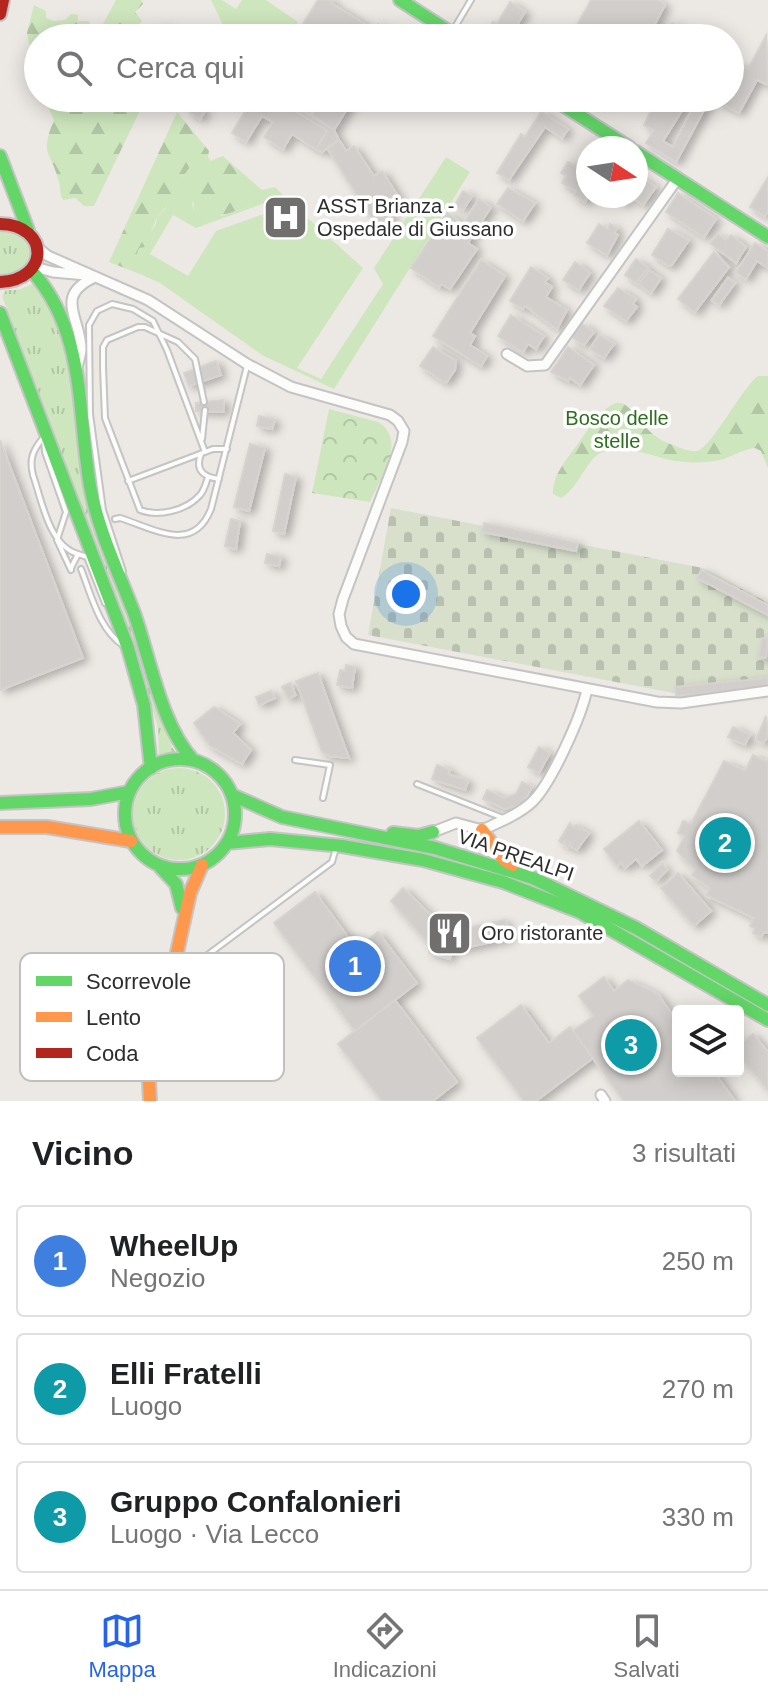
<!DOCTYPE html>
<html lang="it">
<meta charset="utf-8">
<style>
:root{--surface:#fff;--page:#f2f2f2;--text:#202124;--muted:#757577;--line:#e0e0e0;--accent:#2563eb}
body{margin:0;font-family:Helvetica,sans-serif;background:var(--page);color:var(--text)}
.controls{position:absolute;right:24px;bottom:24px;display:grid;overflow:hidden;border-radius:8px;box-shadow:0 4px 20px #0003}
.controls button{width:72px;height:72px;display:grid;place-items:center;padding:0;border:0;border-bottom:2px solid var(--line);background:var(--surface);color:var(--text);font:40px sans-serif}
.compass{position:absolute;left:576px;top:136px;width:72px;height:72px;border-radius:50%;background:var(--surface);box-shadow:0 4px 20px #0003;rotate:102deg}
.you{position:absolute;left:406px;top:594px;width:28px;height:28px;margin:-20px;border:6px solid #fff;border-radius:50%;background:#1a73e8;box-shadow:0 0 0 12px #1a73e833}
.badge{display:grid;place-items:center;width:52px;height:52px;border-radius:50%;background:var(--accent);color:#fff;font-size:26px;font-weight:700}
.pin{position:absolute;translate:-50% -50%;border:4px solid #fff;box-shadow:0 2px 8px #0006}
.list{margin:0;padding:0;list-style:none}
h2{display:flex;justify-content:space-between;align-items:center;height:104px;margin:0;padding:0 32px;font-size:34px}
h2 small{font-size:26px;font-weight:400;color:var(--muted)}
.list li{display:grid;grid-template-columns:52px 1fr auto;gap:24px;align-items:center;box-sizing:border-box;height:112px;margin:0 16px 16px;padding:0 16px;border:2px solid var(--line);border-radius:8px}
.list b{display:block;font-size:30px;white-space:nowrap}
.list p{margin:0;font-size:26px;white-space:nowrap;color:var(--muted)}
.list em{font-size:26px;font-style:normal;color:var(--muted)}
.icon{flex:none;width:44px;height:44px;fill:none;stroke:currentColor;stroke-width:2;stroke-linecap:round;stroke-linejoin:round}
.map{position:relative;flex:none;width:768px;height:1101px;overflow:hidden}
.search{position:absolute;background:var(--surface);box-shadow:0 4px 20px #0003;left:24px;right:24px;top:24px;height:88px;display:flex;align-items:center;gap:20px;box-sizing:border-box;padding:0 28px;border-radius:44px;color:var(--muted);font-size:30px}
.sheet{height:488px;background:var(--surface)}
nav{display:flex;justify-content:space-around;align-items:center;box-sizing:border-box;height:112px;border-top:2px solid var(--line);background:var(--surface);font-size:22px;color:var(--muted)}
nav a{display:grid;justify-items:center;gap:4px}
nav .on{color:var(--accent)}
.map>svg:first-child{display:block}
</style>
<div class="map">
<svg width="768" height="1101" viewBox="0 0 768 1101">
<defs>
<pattern id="grass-tufts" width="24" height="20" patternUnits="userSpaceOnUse" patternTransform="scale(2)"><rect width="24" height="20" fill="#cee6be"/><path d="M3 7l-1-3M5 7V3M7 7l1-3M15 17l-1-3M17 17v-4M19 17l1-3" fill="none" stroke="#b1c6a4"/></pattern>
<pattern id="forest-firs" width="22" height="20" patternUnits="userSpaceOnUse" patternTransform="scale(2)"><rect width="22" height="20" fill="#cee6be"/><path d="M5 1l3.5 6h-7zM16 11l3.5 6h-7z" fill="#b1c6a4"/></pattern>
<pattern id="cemetery-stones" width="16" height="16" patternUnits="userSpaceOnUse" patternTransform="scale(2)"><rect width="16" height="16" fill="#d8e0cc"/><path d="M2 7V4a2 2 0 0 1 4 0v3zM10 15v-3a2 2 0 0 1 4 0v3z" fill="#bac0b0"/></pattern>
<pattern id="park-crowns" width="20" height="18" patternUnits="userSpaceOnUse" patternTransform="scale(2)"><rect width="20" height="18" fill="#cee6be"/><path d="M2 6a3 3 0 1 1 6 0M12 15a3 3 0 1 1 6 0" fill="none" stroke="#b1c6a4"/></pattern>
<filter id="shadow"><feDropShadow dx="5" dy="3" stdDeviation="4" flood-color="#0004"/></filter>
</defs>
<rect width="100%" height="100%" fill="#ece8e4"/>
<path fill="url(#grass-tufts)" d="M11 228 26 237 32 253 23 271 11 277 0 276V230Z
M35 283 48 293 66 342 81 475 92 517 172 747 177 754 159 760 158 728 151 704 2 296 6 290H18Z
M133 814a46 46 0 1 1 92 0a46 46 0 1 1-92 0Z"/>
<path fill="url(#forest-firs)" d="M116 0H141L143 4 135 12 142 21 136 29 125 25 118 33 134 38H38V43L29 45 27 33 34 5 46 11V18L54 21 65 20 71 14 78 15V21H89L91 29 103 24Z
M44 98H146L94 206H84L75 198 63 200C59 193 61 189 59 182 51 150 39 156 54 120Z
M177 112 209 151 208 156 210 161 223 156 240 175V192L250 206C231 213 213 221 194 210L193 190 190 185 195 161 182 178 181 190 157 217 151 232 153 238 150 246 145 248V270L140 274 109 262Z
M758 376H768V468L761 451 755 448C742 449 732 457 720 460 707 463 689 463 676 461 652 457 628 444 602 452 587 458 579 488 561 498L553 494C552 474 569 457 580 441 635 361 622 429 673 445 680 448 689 452 697 451 712 447 741 389 758 376Z"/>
<path fill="url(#cemetery-stones)" d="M391 508 703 568 768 603V686L679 694 368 635Z"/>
<path fill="url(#park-crowns)" d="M329 409 378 422C408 440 380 479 370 502L312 493Z"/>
<path fill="#cee6be" d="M211 0H222L236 9 242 0H266L298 22 288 38H233L228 35Z
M223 156 262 190 275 187 284 196 196 228 173 215 150 254 188 276 216 231 292 204 363 268 297 368 321 379 383 284 374 268 446 157 470 172 334 389 262 355 160 283 140 274 145 270 144 262 138 259 137 253 139 248 150 246 153 238 151 232 156 224 157 217 166 208V199L180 190 182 178 195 160 196 171 192 177 195 181 190 185 198 196 192 203 194 210 201 213 210 206 218 209 221 216 250 206 239 192 240 175Z"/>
<path fill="#d1cecb" stroke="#d7d4d0" stroke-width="2" filter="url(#shadow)" d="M318 0H333L331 3 374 30 378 24 388 31 384 38H346L327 26 319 38H294Z
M591 0H657L665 5 655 24 667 31 672 23 679 27 675 35 681 38H600L592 33 589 38H570Z
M510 2 525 12 509 38 484 36 493 22 497 24Z
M162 25 181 37 184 33 192 38H155Z
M766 36 768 85 757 80 739 113 717 101 718 98H730V77L737 64 748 69Z
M259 98H274L327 131 316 149 292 134 283 149 264 137 273 122 262 116 246 142 232 133 249 105 253 108Z
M323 98H354L334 130 312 115Z
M654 98H690L663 141 673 147 698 98 709 101 676 162 646 143 654 130 644 125 657 99Z
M193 103 205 111 200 119 188 111Z
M299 109 334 130 339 140 322 152 316 149 327 131 297 112Z
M541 112 568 129 562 138 545 127 509 180 497 173 521 134 525 137Z
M339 140 346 151 354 146 374 176 382 171 400 199 387 208 393 218 378 228 327 148Z
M568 162 588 172 589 196 585 202 574 195 576 191 562 183 566 176 561 173Z
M641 177 656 187 643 205 630 196 625 204 614 196H636V183Z
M768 177V211L765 216 750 207Z
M508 188 535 203 523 221 497 204Z
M463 191 472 196 463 210 455 205Z
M678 193 716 219 704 237 666 212Z
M479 199 491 207 468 243 477 249 450 289 441 284 439 287 411 268 447 213 463 224Z
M599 224 608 229 610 224 617 228 614 233 618 235 607 255 587 243Z
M668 229 689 240 672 265 669 266 652 255Z
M718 234 726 240 731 235 746 247 736 263 710 243Z
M755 243 768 252V268L757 261 746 279 736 272Z
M714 252 729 267 695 312 678 299Z
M636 259 648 268 636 283 625 275Z
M481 260 505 276 470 333 475 336 470 345 487 356 481 366 433 336Z
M575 262 590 273 579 290 563 280Z
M531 267 548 278 545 282 552 287 546 297 567 310 557 329 525 306 523 309 510 301Z
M649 270 661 278 651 293 639 284Z
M728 278 735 283 719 305 712 300Z
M618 288 636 299 633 304 637 307 626 321 604 306Z
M511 315 544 336 536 349 528 344 523 352 498 336Z
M582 324 594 332 584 345 572 337Z
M599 335 614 344 604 358 590 349Z
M433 347 456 361 455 370 446 383 420 366Z
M568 347 594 365 580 385 570 378 568 381 551 372Z
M216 361 221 375 189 386 184 373Z
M223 400 224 412 196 411V403Z
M259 416 275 420 272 429 257 426Z
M0 440 83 658 0 690Z
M250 444 265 448 249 511 234 507Z
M285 474 296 477 284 534 273 531Z
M231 519 240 521 236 549 225 546Z
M484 523 578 543 576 551 482 532Z
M267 554 281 557 279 566 265 563Z
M701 570 768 605V615L697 578Z
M762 638 768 639 766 658 758 657Z
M346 665 355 667 352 688 337 685 340 670 345 671Z
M318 673 349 758 330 756 322 752 296 681Z
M768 678V687L676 696 675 687Z
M290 683 296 695 288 699 282 687Z
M271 691 275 698 259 705 256 697Z
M214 707 240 724 233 733 251 750 242 764 210 746 194 723Z
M766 716 768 737 763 743 756 740Z
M733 727 750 735 745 745 728 737Z
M539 747 550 753 539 773 528 767Z
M753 755 767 762 768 758V933L764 932 761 937 753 933 755 928 750 926 754 918 706 895 710 888 692 875 695 870 677 851 685 836 678 833 683 821 691 824 724 761 745 771Z
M437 765 450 770 448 774 468 781 465 790 432 779Z
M522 782 532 787 523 804 505 809 483 799 487 790 504 798 516 794Z
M639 821 662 850 642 866 636 859 625 868 621 863 617 866 604 849Z
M570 823 574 828 576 825 579 827V831L580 828 589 833 577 850 571 847 570 843 568 847 565 844V840L563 844 559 841Z
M662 863 667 870 656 881 650 876Z
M678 873 711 911 694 926 661 888Z
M403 888 440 924 457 930 505 920 510 938 451 951 450 959 429 953 430 945 391 901Z
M315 892 357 949 378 932 417 983 355 1031 274 923Z
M604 977 614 991 628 980 658 994 678 1023V1071H713L735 1101H624L573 1031 594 1016 579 996Z
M395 1000 457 1082 433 1101H382L338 1044Z
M521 1005 549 1043 570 1027 593 1058 536 1101H524L477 1038Z
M753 1034 768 1052V1090L738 1055V1035L743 1042Z"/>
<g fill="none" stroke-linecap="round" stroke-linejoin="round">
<defs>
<path id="lane" d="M452 32 471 0
M204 402 195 359 178 342 145 327H138L107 340 103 347V367L105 418 140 510C158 517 186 511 200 495 204 491 206 483 208 477
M43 438C33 450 29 459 33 475 42 501 49 546 78 554
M202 439 205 410
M44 441 45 452 66 512 57 540 71 570
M201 454C195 470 203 477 219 479
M128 481 213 449H227
M115 519 120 518C155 529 193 554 211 509L247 366
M71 568 78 554 87 557 105 603
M81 569C91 594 99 630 124 646
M123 571 103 510 90 414 89 325 97 311 112 304 133 309 153 321 167 350 205 452
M295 760 330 765 323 798
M417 784 503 818
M174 980 332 862 336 848"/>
<path id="street" d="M38 248 48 256 148 300 247 364 291 387 390 415 398 421 404 431 402 442 343 599 339 614 341 626 346 637 354 644 657 702 681 703 768 691
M35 267 53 272 86 275
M507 354 527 366 545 365 678 178
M77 368C78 362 81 355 81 349 81 318 53 296 95 277
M433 832 456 823 482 830C499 822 518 815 532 802 551 784 582 715 587 689
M601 1095 605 1101"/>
<path id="fast" d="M400 0 459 38
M552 98 630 148
M636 152 768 237
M0 156 28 230
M32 271C86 332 77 410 90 486 98 530 118 571 134 613 150 658 161 725 193 760
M0 313 128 648 144 705 151 768
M125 814a55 55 0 1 1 110 0a55 55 0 1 1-110 0Z
M232 795 282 817 435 848 533 878 636 928 768 1005
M0 803 91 799 129 792
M393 833 419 836 433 832
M227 843 270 839 342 846 423 860 503 882 580 912 768 1020
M160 867 176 884 182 908"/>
<path id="slow" d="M0 827H47L131 841
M482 830 504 860 513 865
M150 1101 149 1081 190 893 202 865"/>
<path id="jam" d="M0 14 3 0
M0 224C50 225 50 280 0 282"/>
</defs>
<use href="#lane" stroke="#c5c4c5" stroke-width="8"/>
<use href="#street" stroke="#c5c4c5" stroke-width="13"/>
<use href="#fast" stroke="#c5c4c5" stroke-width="16"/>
<use href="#slow" stroke="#c5c4c5" stroke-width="16"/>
<use href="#jam" stroke="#c5c4c5" stroke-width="16"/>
<use href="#lane" stroke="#fcfcfb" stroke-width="4"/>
<use href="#street" stroke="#fcfcfb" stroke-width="9"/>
<use href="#fast" stroke="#63d668" stroke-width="12"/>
<use href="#slow" stroke="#ff974d" stroke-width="12"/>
<use href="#jam" stroke="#b3261e" stroke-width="12"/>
</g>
<defs>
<symbol id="hospital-square" viewBox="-11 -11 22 22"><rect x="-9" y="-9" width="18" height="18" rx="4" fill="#706f6e" stroke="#fff"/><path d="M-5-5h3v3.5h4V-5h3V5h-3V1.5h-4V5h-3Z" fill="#fff"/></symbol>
<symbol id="restaurant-square" viewBox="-11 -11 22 22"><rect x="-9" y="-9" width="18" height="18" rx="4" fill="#706f6e" stroke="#fff"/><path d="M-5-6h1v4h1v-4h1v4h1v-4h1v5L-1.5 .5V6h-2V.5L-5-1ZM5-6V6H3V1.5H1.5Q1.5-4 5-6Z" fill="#fff"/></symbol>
</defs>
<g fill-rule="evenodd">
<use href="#hospital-square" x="260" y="192" width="51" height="51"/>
<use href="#restaurant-square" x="424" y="908" width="51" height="51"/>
</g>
<g text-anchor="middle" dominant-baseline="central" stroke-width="7" stroke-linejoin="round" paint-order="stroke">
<g font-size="20" fill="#2e2e2e" stroke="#fff" text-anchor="start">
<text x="317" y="206">ASST Brianza -<tspan x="317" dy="23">Ospedale di Giussano</tspan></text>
<text x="481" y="933">Oro ristorante</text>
</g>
<g font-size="20" fill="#2c6e1b" stroke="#fff">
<text x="617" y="418">Bosco delle<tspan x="617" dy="23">stelle</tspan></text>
</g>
<g font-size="20" fill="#2e2e2e" stroke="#fff">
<text transform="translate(516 855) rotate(19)">VIA PREALPI</text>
</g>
</g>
<rect x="20" y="953" width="264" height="128" rx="12" fill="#fff" stroke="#c0c0c0" stroke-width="2"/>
<rect x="36" y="976" width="36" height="10" fill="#63d668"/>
<rect x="36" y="1012" width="36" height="10" fill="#ff974d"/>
<rect x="36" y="1048" width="36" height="10" fill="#b3261e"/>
<g font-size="22" fill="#2e2e2e">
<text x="86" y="989">Scorrevole</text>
<text x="86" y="1025">Lento</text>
<text x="86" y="1061">Coda</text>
</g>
</svg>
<div class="controls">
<button><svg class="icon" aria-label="layers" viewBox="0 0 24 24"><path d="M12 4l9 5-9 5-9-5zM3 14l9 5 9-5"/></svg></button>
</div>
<svg class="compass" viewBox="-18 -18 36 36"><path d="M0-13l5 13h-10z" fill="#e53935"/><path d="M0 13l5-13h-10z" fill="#757577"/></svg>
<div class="you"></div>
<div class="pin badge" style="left:355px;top:966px;background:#3f7fe0">1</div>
<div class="pin badge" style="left:725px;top:843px;background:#0f9aa8">2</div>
<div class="pin badge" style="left:631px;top:1045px;background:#0f9aa8">3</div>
<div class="search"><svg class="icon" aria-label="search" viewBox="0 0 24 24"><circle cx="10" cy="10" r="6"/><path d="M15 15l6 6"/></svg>Cerca qui</div>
</div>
<section class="sheet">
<h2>Vicino<small>3 risultati</small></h2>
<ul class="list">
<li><span class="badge" style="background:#3f7fe0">1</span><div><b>WheelUp</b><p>Negozio</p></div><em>250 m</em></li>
<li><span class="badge" style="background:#0f9aa8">2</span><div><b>Elli Fratelli</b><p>Luogo</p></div><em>270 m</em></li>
<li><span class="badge" style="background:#0f9aa8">3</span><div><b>Gruppo Confalonieri</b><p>Luogo · Via Lecco</p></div><em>330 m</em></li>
</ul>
</section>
<nav>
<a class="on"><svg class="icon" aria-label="map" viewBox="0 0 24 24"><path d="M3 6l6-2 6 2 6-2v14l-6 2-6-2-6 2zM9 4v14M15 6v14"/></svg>Mappa</a>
<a><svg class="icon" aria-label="directions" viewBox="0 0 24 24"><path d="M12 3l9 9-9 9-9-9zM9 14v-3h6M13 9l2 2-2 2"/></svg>Indicazioni</a>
<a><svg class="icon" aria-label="saved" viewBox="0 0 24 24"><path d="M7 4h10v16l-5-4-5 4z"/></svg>Salvati</a>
</nav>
